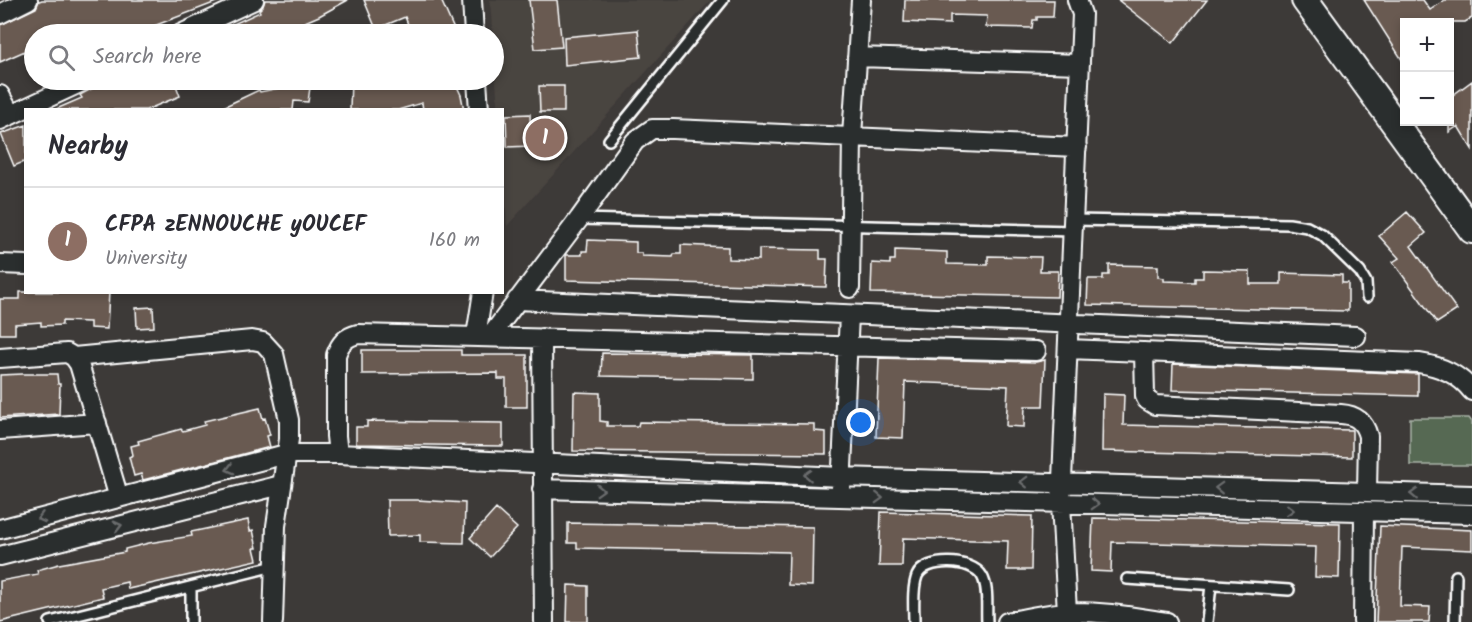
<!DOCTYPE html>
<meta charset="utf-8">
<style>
:root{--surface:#fff;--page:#f2f2f3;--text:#2b2b33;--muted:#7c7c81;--line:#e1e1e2;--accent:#2563eb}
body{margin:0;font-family:Kalam,sans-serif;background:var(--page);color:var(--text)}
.controls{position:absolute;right:18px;top:18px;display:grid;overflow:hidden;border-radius:0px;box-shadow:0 3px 9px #0003}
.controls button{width:54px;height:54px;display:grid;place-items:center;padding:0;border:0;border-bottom:2px solid var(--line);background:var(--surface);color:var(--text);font:30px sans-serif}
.you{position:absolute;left:861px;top:423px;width:21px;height:21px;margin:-15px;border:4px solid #fff;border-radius:50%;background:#1a73e8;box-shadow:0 0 0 9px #1a73e833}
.badge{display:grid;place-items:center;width:39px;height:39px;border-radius:50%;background:var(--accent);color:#fff;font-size:20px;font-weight:700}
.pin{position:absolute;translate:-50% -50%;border:3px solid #fff;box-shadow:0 2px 6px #0006}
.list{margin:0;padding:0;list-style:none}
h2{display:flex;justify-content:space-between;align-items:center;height:78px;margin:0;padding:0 24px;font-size:26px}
h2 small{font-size:20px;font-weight:400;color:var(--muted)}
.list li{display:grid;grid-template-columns:39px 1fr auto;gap:18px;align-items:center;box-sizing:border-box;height:108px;padding:0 24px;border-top:2px solid var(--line)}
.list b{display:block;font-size:22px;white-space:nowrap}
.list p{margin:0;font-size:20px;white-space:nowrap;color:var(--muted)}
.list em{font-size:20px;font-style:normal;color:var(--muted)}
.icon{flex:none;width:33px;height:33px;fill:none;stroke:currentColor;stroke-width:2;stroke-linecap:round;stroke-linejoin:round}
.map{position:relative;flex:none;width:1472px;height:622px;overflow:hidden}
.search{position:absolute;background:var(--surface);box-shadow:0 3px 9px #0003;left:24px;top:24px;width:480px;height:66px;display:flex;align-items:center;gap:15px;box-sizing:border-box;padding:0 21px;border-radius:33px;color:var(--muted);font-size:22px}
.panel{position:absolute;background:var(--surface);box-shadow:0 3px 9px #0003;left:24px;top:108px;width:480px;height:186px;border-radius:0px}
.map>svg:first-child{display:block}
</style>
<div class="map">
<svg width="1472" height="622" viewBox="0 0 1472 622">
<rect width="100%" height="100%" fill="#3d3a38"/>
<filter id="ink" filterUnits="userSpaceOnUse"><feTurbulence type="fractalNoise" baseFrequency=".0167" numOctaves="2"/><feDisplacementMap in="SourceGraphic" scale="12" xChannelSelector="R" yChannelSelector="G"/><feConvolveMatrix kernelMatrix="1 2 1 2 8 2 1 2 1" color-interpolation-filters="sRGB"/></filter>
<g filter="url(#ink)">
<path fill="#4a4440" d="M490 0H711L507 226 503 166 502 110 498 109Z"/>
<path fill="#576953" stroke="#abb4a9" stroke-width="1.5" d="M1410 418H1469L1472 422V465H1410Z"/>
<path fill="#695a51" stroke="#fff" stroke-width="1.5" d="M42 0H218L219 1 133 34H34V47L0 62V25L36 8 39 1Z
M265 0H348L319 16 277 34H212L260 12 259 10 263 6Z
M364 0H441L456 34H412L405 17 376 29Z
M529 0H557L562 47 535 49Z
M905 0H1054L1053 17H1037V20H1033L1032 28 986 27 987 16 950 15V24L904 22Z
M1118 0H1207L1173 43Z
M1364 0H1423L1430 10 1445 0H1472V18L1465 22H1404V63Z
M638 30 641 57 565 65 564 37Z
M97 80H174L180 96 146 110H54L82 98 80 95 95 87Z
M287 80H311L308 102 294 101 293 110H217L259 90 260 92 290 86Z
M351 80H454L461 95 464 110H423L422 103 398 110H350Z
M1472 81V149L1458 126 1449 132V98Z
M539 86H564V112H540Z
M530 114 531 146 507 147 506 115Z
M26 125V161L14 166 1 134Z
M1407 212 1426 233 1411 246 1457 310 1437 323 1393 262 1399 258 1379 236Z
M588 240 636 242V253H642V256L673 257 674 254H681V245L728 247V259L759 260V249L820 250V259H827L826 287 566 280V255H582V251H587Z
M895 250 947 252V264L988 265V256L1041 257 1040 271H1058L1057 297 871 293 872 263 890 264V260H895Z
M1109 265 1158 266V277L1164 278V281L1195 282V278H1203V270L1250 271V284H1281V273L1342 275V283H1348V311L1087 305 1088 279H1103V275H1109Z
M20 292H109L107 329 90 328V322L62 321V325L41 326V322L15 324V334H0V299H20Z
M153 307 154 327 137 328 136 308Z
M362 350H461V355H527V407H506V379H498V373L362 374Z
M602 353 753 355V379L601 376Z
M879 358 1036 362 1045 360 1043 406H1025L1024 427 1006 426 1008 386 905 382 903 438 876 437Z
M1173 364 1418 374V396L1172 390Z
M23 374H57L58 384H60L59 414 0 418V375Z
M574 392 600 393V421L607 422V426H638L639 422 814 424V431L826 432V454L573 451Z
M1103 394 1124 395 1123 425 1352 430V457L1102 451Z
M260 408 263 419 265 418 270 435 267 436 270 447 143 480 141 474 134 476 129 457 133 455 131 446 139 444 138 441 181 429 183 431 205 425 204 421Z
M367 421 503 423V446L356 444V427H367Z
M387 500H417L465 503 464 543 420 542V535L388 536Z
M496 509 517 528 490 557 470 538Z
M881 512 1032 516 1031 570H1007L1008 541 903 538 902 566H879Z
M1093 518 1340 523 1339 578 1315 577 1316 547 1112 542 1111 572 1091 571Z
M248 520 250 531 253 530 257 548H254L257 560 128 589 127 582 101 588 103 597 0 622V581L38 574 37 570 59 564 125 552V549L149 543 192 536 191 532Z
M568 523 813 527 812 586 788 585 789 552 577 548V543H568Z
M1380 526 1472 530V550L1402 547 1400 606 1430 607 1429 622H1376Z
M568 585 588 586V622H567Z"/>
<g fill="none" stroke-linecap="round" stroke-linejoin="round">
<defs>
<path id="service" d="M609 140 723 0
M579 219 1073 231
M1074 220 1289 224 1307 227 1322 235 1360 272 1366 282 1367 297
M1127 579 1289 590
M50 622 274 566
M191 622V587
M914 622C914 608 912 589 917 576 925 557 973 559 982 576 989 588 986 608 987 622
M1207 622 1211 585
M1455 622 1456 576"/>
<path id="minor" d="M472 0 474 34
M0 14 28 0
M181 34 254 0
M857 57 1080 64
M477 80 479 110
M0 95 11 115
M0 120 86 80
M0 264 26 265
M850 288 852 136 861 0
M517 300 1356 336
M476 336 483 292
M490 337 579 219 635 141 652 129H673L1077 147
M542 338 544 622
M1068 349 1419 363C1440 366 1459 374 1472 391
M1036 351 358 334C346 337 340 343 336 355V436L338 454 841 477 1472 495
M1144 352 1145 396 1147 400 1155 405 1341 414C1356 415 1364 421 1368 436L1367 492
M74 357 252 340 263 342 274 354 289 420V439L276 526 273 622
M0 358 67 353 74 357 79 364 119 498
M0 430 97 423
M542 489 1472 514
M841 489 849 315
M0 529 286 454H338
M0 556 281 485
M1067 612 1061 503 1082 14 1077 0
M1007 622C1027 618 1048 613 1068 612 1102 611 1134 617 1167 622
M1363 622 1364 512"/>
<path id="secondary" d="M1305 0 1472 230"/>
</defs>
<use href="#service" stroke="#fff" stroke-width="14"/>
<use href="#minor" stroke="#fff" stroke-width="22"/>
<use href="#secondary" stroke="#fff" stroke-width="30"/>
<use href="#service" stroke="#2a2d2e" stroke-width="9"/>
<use href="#minor" stroke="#2a2d2e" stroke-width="18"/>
<use href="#secondary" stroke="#2a2d2e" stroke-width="26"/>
</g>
<defs><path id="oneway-chevron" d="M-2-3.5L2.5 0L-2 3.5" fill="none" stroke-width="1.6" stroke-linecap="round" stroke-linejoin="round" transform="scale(1.5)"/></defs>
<g stroke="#6a6c6d">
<use href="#oneway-chevron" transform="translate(230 469) rotate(165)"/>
<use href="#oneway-chevron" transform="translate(808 475) rotate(-177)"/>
<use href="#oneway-chevron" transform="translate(1024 482) rotate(-178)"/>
<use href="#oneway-chevron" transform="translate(1219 488) rotate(-178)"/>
<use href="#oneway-chevron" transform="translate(600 490) rotate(2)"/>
<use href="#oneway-chevron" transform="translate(1414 494) rotate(-178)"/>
<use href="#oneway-chevron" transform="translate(879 498) rotate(2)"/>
<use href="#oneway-chevron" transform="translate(1095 504) rotate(2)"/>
<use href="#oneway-chevron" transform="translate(1290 510) rotate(2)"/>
<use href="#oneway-chevron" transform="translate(41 518) rotate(165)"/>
<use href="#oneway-chevron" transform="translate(118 526) rotate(-14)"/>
</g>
</g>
</svg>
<div class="controls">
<button>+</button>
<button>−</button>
</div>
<div class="you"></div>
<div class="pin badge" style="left:545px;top:138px;background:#8d6e63">1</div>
<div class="search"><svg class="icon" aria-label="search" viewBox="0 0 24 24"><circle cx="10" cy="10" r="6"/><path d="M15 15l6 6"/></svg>Search here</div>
<section class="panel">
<h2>Nearby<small></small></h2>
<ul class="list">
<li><span class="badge" style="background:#8d6e63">1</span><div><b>CFPA zENNOUCHE yOUCEF</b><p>University</p></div><em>160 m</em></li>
</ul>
</section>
</div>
